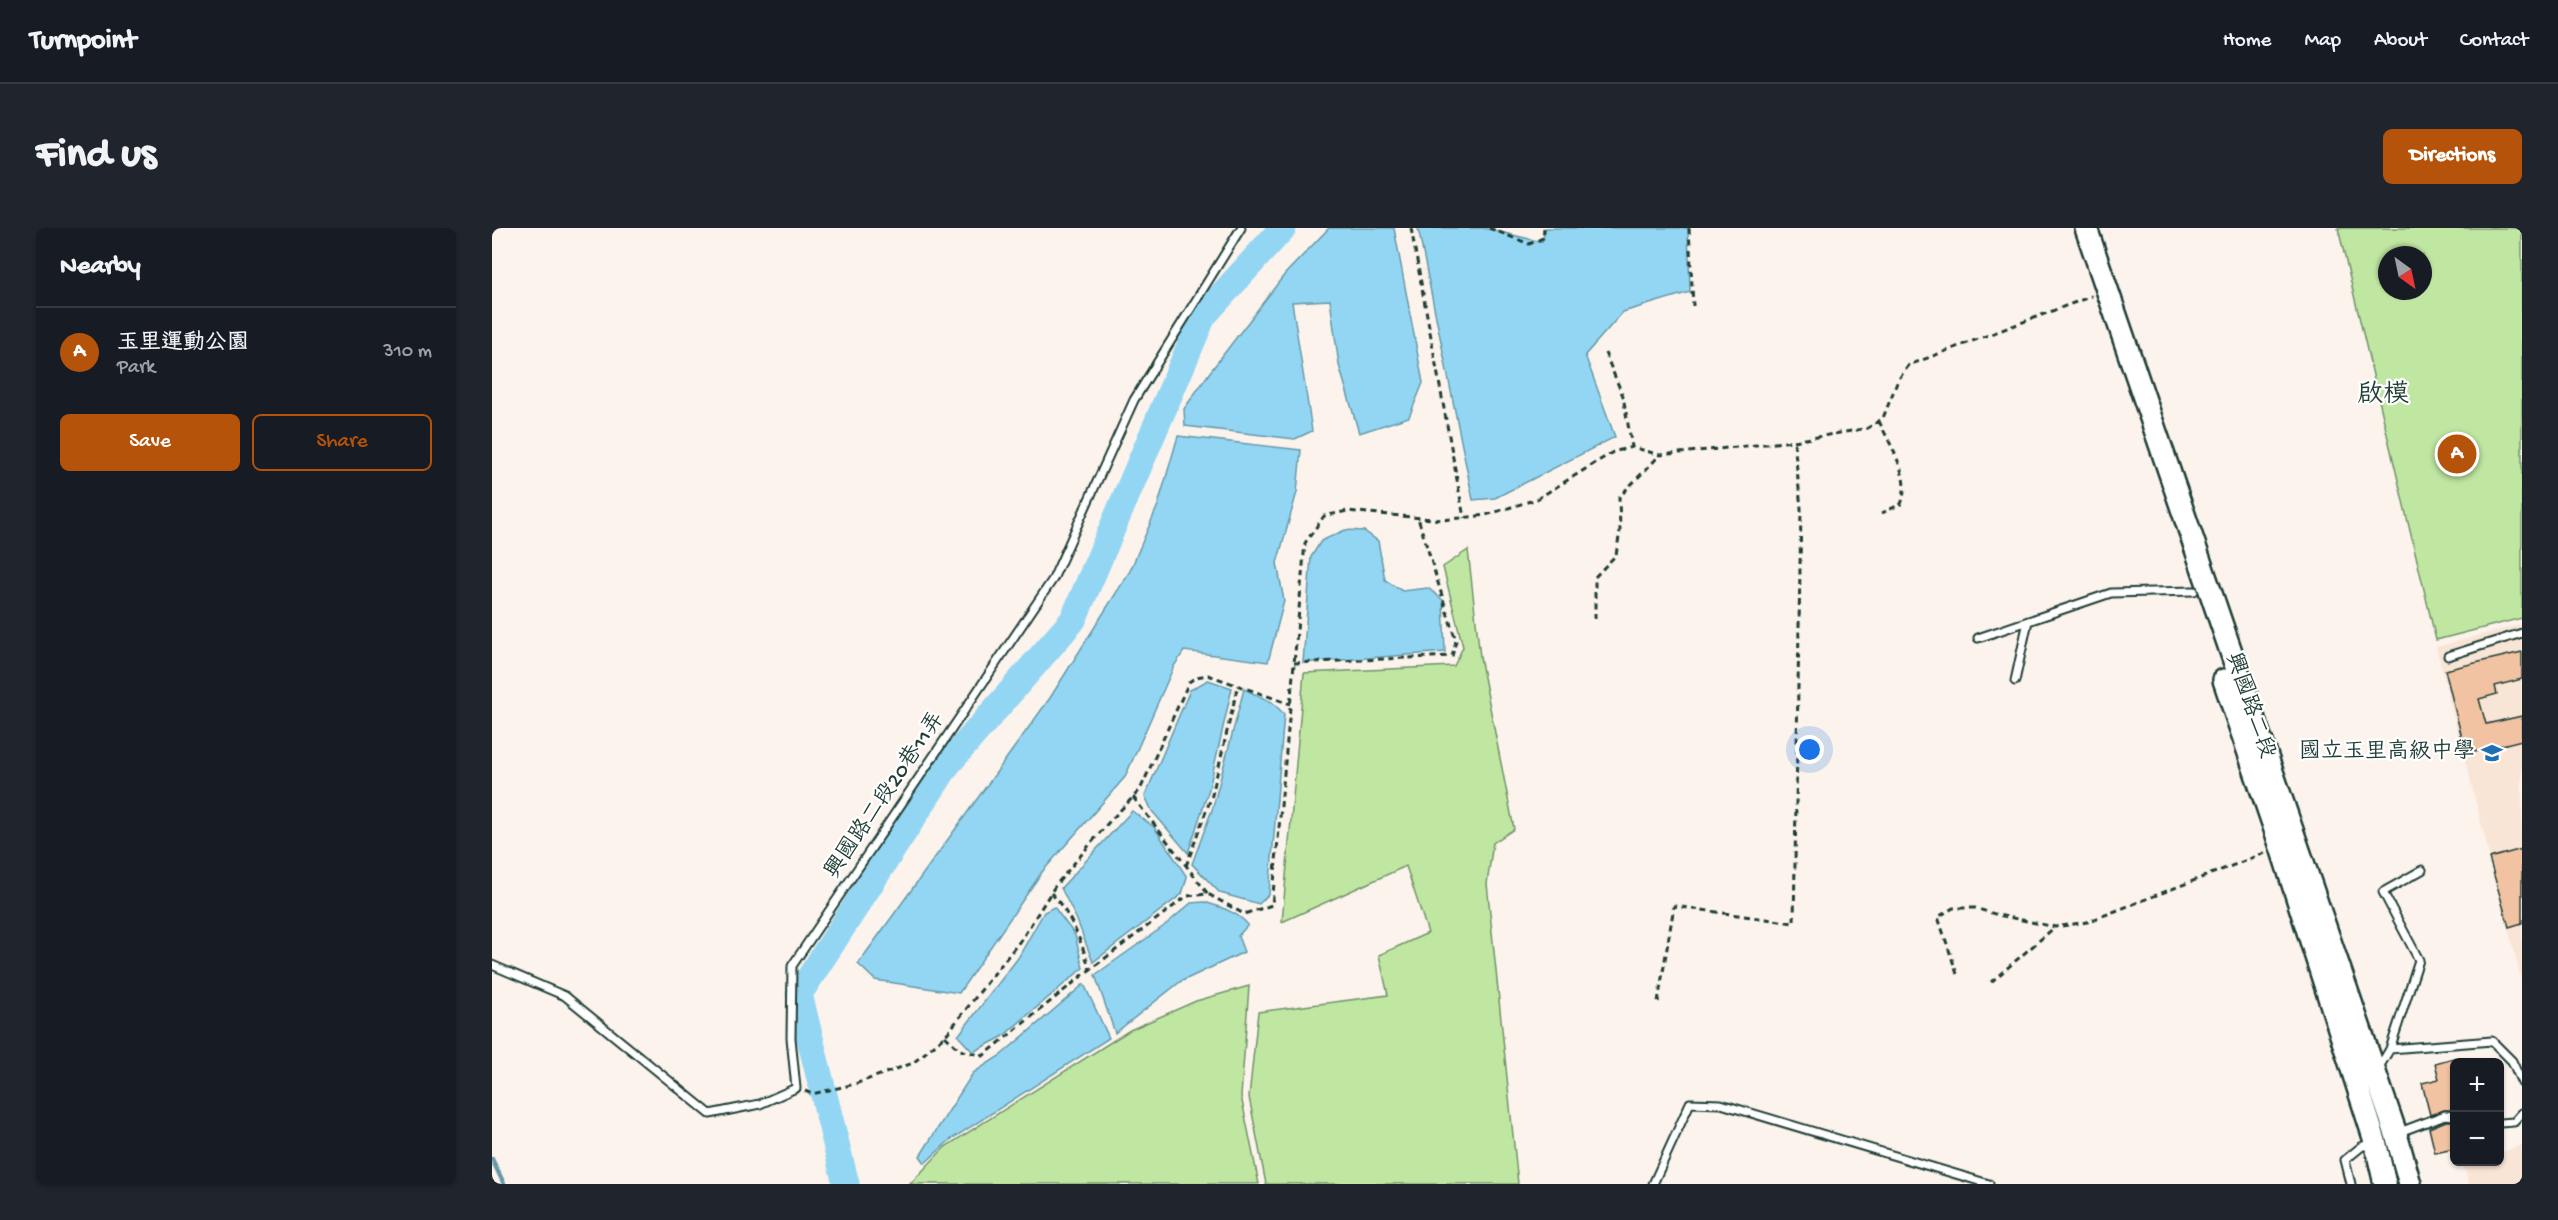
<!DOCTYPE html>
<meta charset="utf-8">
<style>
:root{--surface:#171b24;--page:#20242c;--text:#f1f3f6;--muted:#9ea1a6;--line:#363941;--accent:#b45309}
body{margin:0;font-family:"Gochi Hand","LXGW WenKai TC",sans-serif;background:var(--page);color:var(--text)}
.controls{position:absolute;right:18px;bottom:18px;display:grid;overflow:hidden;border-radius:9px;box-shadow:0 2px 4px #0004}
.controls button{width:54px;height:54px;display:grid;place-items:center;padding:0;border:0;border-bottom:2px solid var(--line);background:var(--surface);color:var(--text);font:30px sans-serif}
.compass{position:absolute;left:1886px;top:18px;width:54px;height:54px;border-radius:50%;background:var(--surface);box-shadow:0 2px 4px #0004;rotate:147deg}
.you{position:absolute;left:1318px;top:522px;width:21px;height:21px;margin:-15px;border:4px solid #fff;border-radius:50%;background:#1a73e8;box-shadow:0 0 0 9px #1a73e833}
.badge{display:grid;place-items:center;width:39px;height:39px;border-radius:50%;background:var(--accent);color:#fff;font-size:20px;font-weight:700}
.pin{position:absolute;translate:-50% -50%;border:3px solid #fff;box-shadow:0 2px 6px #0006}
.list{margin:0;padding:0;list-style:none}
h2{display:flex;justify-content:space-between;align-items:center;height:78px;margin:0;padding:0 24px;font-size:26px}
h2 small{font-size:20px;font-weight:400;color:var(--muted)}
.list li{display:grid;grid-template-columns:39px 1fr auto;gap:18px;align-items:center;box-sizing:border-box;height:90px;padding:0 24px;border-top:2px solid var(--line)}
.list b{display:block;font-size:22px;white-space:nowrap}
.list p{margin:0;font-size:20px;white-space:nowrap;color:var(--muted)}
.list em{font-size:20px;font-style:normal;color:var(--muted)}
.actions{display:flex;gap:12px;padding:18px 24px}
.actions a{flex:1;padding:14px 0;border:2px solid var(--accent);border-radius:9px;text-align:center;font-size:21px;color:var(--accent)}
.actions .main{background:var(--accent);color:#fff}
.map{position:relative;flex:none;width:2030px;height:956px;overflow:hidden;border-radius:9px}
header{display:flex;align-items:center;gap:36px;box-sizing:border-box;height:84px;padding:0 30px;background:var(--surface);border-bottom:2px solid var(--line)}
header strong{font-size:28px}
nav{display:flex;gap:33px;margin-inline-start:auto;font-size:21px}
.intro{display:flex;align-items:center;justify-content:space-between;box-sizing:border-box;height:144px;padding:0 36px}
h1{margin:0;font-size:42px}
.button{padding:15px 27px;border-radius:9px;background:var(--accent);color:#fff;font-size:21px;font-weight:700}
main{display:flex;gap:36px;padding:0 36px}
aside{flex:1;background:var(--surface);border-radius:9px;box-shadow:0 2px 4px #0004}
.map>svg:first-child{display:block}
</style>
<header>
<strong>Turnpoint</strong>
<nav><a>Home</a><a>Map</a><a>About</a><a>Contact</a></nav>
</header>
<div class="intro"><h1>Find us</h1><a class="button">Directions</a></div>
<main>
<aside>
<h2>Nearby<small></small></h2>
<ul class="list">
<li><span class="badge">A</span><div><b>玉里運動公園</b><p>Park</p></div><em>310 m</em></li>
</ul>
<div class="actions"><a class="main">Save</a><a>Share</a></div>
</aside>
<div class="map">
<svg width="2030" height="956" viewBox="0 0 2030 956">
<rect width="100%" height="100%" fill="#fcf3ec"/>
<filter id="ink" filterUnits="userSpaceOnUse"><feTurbulence type="fractalNoise" baseFrequency=".0167" numOctaves="2"/><feDisplacementMap in="SourceGraphic" scale="12" xChannelSelector="R" yChannelSelector="G"/><feConvolveMatrix kernelMatrix="1 2 1 2 8 2 1 2 1" color-interpolation-filters="sRGB"/></filter>
<g filter="url(#ink)">
<path fill="#f9e5d6" d="M2030 396V755L1944 419Z
M2030 917V956H1977L1972 938 1985 934H2008V925Z"/>
<path fill="#c0e7a2" stroke="#70926b" stroke-width="1.5" fill-rule="evenodd" d="M1846 0H2030V390L1944 412ZM1895 27H1931V63H1895Z
M976 322 988 429 1022 601 1001 615 995 656 1026 956H774L757 869 766 784 896 767 887 727 936 705 914 638 790 694 812 445 962 438 971 419 951 339Z
M757 758 749 868 767 956H418L453 919 638 802 704 773Z"/>
<path fill="#93d6f4" stroke="#6599a7" stroke-width="1.5" d="M837 0H902L931 155 917 189 867 205 847 137 838 72 800 74 820 203 803 211 693 198 692 181 718 144 793 46Z
M926 0H991L1050 14 1054 0H1196L1198 64 1131 84 1093 127 1123 209 1003 270 981 272Z
M686 208 809 222 805 264 785 335 792 373 776 434 692 423 682 438 633 549 550 644 467 765 383 752 366 736 558 470 638 343 666 277Z
M853 302 872 303 886 313 893 352 910 363 936 360 951 372 953 424 811 435 819 329 829 313Z
M716 452 740 460 717 561 696 625 660 583 653 568 698 462Z
M752 461 780 474 792 486 777 666 767 676 728 665 700 636 721 579Z
M640 583 662 599 695 649 690 666 601 734 585 692 569 660Z
M712 674C728 679 746 684 756 697L746 708 752 724 688 754 623 805 603 747 672 698 699 675Z
M562 679 583 707 591 740 510 809 481 824 466 808 526 730 552 684Z
M592 756 617 810 458 912 433 935 428 928 481 845 509 827Z"/>
<g fill="none" stroke-linecap="round" stroke-linejoin="round">
<path stroke="#6599a7" stroke-width="4.5" d="M0 931 12 956"/>
<path stroke="#93d6f4" stroke-width="27" d="M354 956 307 766 455 537 581 392 711 88 791 0"/>
</g>
<path fill="#f2c3a2" stroke="#1f3d34" stroke-width="1.5" d="M2030 424V451L2003 458 2005 466 1987 471 1994 496 2030 488V512L1974 526 1953 442Z
M2030 621V695L2017 699 1997 630Z
M1962 830V882H1952L1938 887 1930 855 1947 851 1943 835Z
M1954 893H1962V921L1943 925 1937 900Z"/>
<g fill="none" stroke-linecap="round" stroke-linejoin="round">
<defs>
<path id="lane" d="M1486 410 1619 365 1702 363
M1956 428 2030 405
M1523 453 1536 393
M0 737 73 768 218 886 268 876 304 860 299 810 300 738 561 351 642 172 749 0
M1898 821 2000 813 2020 833 2030 855
M1886 841 1898 821 1927 732 1891 664 1930 642
M2008 895 2022 894 2030 885
M1905 905 1953 887 1962 888
M1161 956 1198 875 1229 876 1497 956
M1859 956 1853 932 1869 919 1881 914"/>
<path id="primary" d="M1594 0 1904 906 1918 956
M1732 452 1789 619 1883 913 1893 956"/>
</defs>
<use href="#lane" stroke="#1f3d34" stroke-width="11"/>
<use href="#primary" stroke="#1f3d34" stroke-width="26"/>
<path stroke="#1f3d34" stroke-width="3" stroke-dasharray="6 4.5" stroke-linecap="butt" d="M919 0 972 290
M997 0 1037 16 1051 10 1052 0
M1197 0 1201 78
M1113 125 1131 168 1140 219
M1387 193C1398 217 1420 250 1409 276L1390 285
M1103 391V349L1124 327 1128 303 1127 269 1168 227
M802 435 960 428 964 413 926 290
M641 569 716 666
M694 638 720 567 746 457
M559 665C580 688 589 713 598 742
M1465 746 1446 689 1461 680H1483L1506 687 1563 699 1595 694 1773 625
M1499 754 1563 699
M1166 774 1182 678 1302 695 1309 280 1302 213
M453 808 468 822 491 828 591 747 695 668 716 666 752 686 780 677 813 315 832 288 855 283 951 292 994 287 1045 271 1121 224 1140 219 1168 227 1302 213 1376 200 1391 190 1406 152 1417 137 1600 68
M313 863 320 866 363 856 421 835 453 808 531 709 563 658 616 595 648 562 697 454 704 449 716 447 798 476"/>
<use href="#lane" stroke="#fff" stroke-width="7"/>
<use href="#primary" stroke="#fff" stroke-width="21"/>
</g>
</g>
<defs>
<symbol id="school-bare" viewBox="-9 -9 18 18"><path d="M0-5L7-2L0 1L-7-2ZM-4 1L0 2.5L4 1V4Q0 6-4 4Z" fill="#1f6fb2" stroke="#fff" stroke-width="2.5" paint-order="stroke"/></symbol>
</defs>
<g fill-rule="evenodd">
<use href="#school-bare" x="1985" y="510" width="30" height="30"/>
</g>
<g text-anchor="middle" dominant-baseline="central" stroke-width="4.5" stroke-linejoin="round" paint-order="stroke">
<g font-size="22" fill="#1f3d34" stroke="#fff">
<text transform="translate(1757 478) rotate(71)">興國路二段</text>
<text transform="translate(394 568) rotate(-56)">興國路二段20巷11弄</text>
</g>
<g font-size="22" fill="#1f3d34" stroke="#fff" text-anchor="end">
<text x="1983" y="525">國立玉里高級中學</text>
</g>
<g font-size="26" fill="#1f3d34" stroke="#fff">
<text x="1891" y="168">啟模</text>
</g>
</g>
</svg>
<div class="controls">
<button>+</button>
<button>−</button>
</div>
<svg class="compass" viewBox="-18 -18 36 36"><path d="M0-13l5 13h-10z" fill="#e53935"/><path d="M0 13l5-13h-10z" fill="#9ea1a6"/></svg>
<div class="you"></div>
<div class="pin badge" style="left:1965px;top:226px">A</div>
</div>
</main>
